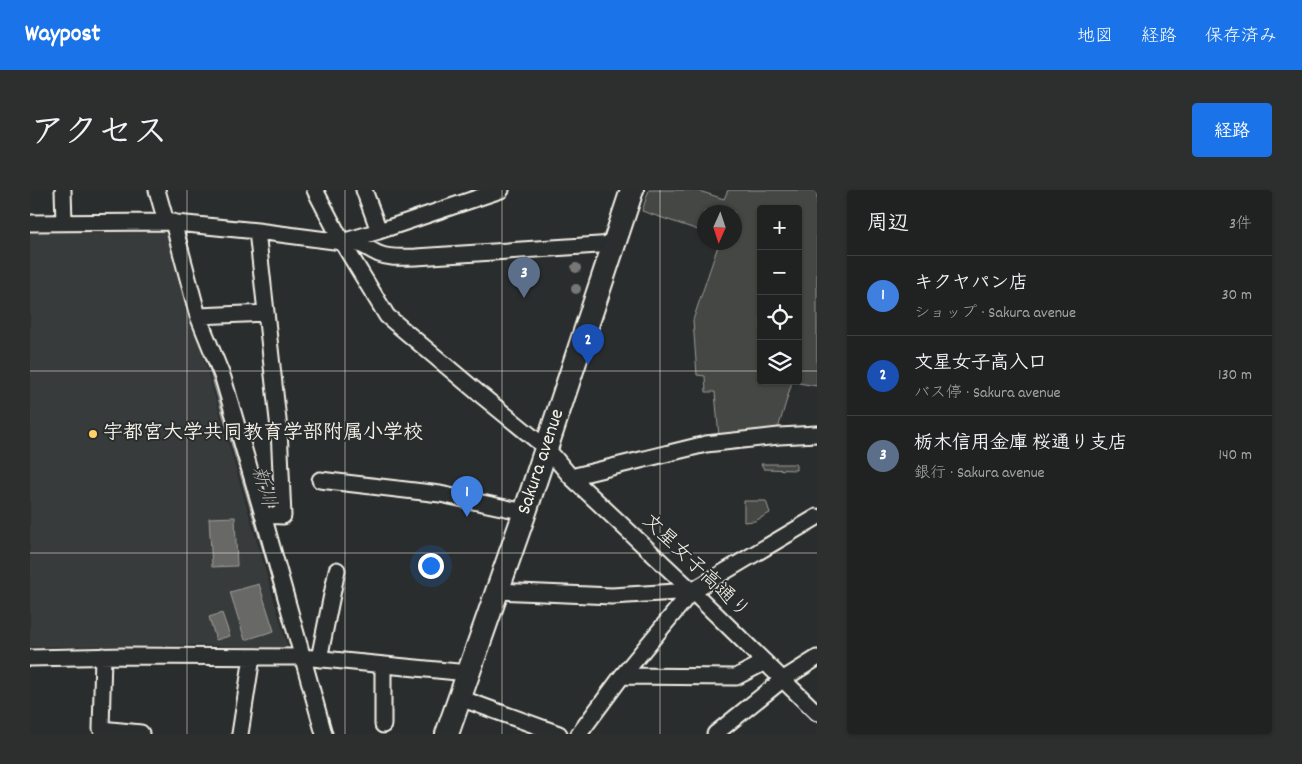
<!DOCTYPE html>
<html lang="ja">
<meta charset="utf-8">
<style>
:root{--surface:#202222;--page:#2d2f2f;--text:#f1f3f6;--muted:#a2a4a5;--line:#3d3f40;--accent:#1a73e8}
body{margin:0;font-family:Dekko,"Klee One",sans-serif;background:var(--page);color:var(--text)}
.controls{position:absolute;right:15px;top:15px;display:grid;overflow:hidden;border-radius:5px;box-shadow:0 1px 4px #0004}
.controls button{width:45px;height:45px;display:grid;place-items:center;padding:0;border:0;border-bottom:1px solid var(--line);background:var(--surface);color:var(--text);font:25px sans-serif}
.compass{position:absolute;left:667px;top:15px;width:45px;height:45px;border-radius:50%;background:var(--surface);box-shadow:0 1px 4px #0004;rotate:183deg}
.you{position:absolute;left:400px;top:375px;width:18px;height:18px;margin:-12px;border:4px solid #fff;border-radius:50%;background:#1a73e8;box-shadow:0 0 0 8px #1a73e833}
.badge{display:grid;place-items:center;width:32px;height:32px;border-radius:50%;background:var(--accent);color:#fff;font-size:16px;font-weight:700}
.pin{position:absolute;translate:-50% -41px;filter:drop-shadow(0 1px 2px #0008)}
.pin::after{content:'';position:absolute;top:26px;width:18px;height:15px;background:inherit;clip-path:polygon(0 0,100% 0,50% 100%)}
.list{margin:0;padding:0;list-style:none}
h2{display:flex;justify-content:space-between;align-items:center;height:65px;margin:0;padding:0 20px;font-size:21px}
h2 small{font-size:16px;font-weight:400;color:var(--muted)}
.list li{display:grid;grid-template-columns:32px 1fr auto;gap:15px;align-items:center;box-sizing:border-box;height:80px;padding:0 20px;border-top:1px solid var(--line)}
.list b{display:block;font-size:19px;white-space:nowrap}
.list p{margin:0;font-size:16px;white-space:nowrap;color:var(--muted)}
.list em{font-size:16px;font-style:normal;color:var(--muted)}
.icon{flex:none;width:28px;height:28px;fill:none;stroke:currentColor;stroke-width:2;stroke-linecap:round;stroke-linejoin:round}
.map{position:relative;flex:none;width:787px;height:544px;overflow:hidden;border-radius:5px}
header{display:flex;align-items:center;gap:30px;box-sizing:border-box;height:70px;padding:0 25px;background:var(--accent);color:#fff}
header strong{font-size:24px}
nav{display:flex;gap:28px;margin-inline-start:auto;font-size:18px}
.intro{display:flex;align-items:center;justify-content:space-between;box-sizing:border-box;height:120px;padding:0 30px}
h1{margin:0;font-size:35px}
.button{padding:12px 22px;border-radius:5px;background:var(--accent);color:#fff;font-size:18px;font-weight:700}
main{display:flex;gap:30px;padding:0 30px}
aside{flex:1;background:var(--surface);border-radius:5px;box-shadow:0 1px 4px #0004}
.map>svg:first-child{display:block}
</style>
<header>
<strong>Waypost</strong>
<nav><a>地図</a><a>経路</a><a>保存済み</a></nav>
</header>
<div class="intro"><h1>アクセス</h1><a class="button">経路</a></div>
<main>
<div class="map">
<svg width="787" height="544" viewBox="0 0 787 544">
<rect width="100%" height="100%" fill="#2a2d2e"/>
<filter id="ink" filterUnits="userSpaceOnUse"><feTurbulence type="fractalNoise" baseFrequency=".02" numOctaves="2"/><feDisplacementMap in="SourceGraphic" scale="10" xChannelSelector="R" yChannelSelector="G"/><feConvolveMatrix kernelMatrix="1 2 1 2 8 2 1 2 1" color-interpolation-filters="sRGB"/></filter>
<g filter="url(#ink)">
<path fill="#373a3a" d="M136 38 258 458 162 455 0 457V42Z"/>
<path fill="#444645" stroke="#9c9c96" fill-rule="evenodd" d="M619 0H666L694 9 698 0H783L787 1V196L762 192 747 242 689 247 685 202H676L675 186 667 185 663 130 689 53 704 52V22H674V42L612 21ZM731 19H768V191H731Z
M731 274H766V280L734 279Z
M714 311H736L740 323 725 331 714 332Z"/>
<path fill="#676866" stroke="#9f9f9a" d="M141 35 266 458 262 459 137 36Z
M205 327 207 376 182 377 179 328Z
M229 394 244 441 215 450 200 402Z
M192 423 200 446 186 450 179 427Z"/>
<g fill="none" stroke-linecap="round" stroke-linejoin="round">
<defs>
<path id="minor" d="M33 0 34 32
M127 0 136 32
M285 0 312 52 357 126 446 201 516 258 525 268 541 287 662 401 787 523
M334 0 349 41
M143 32 168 126 193 188 233 325 294 544
M0 33 136 32 227 41 312 52 349 41 471 0
M227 41 249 239 253 326 233 325
M316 51C329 51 338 59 349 64 361 69 374 67 386 67L584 54
M168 126 236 123
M541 287 676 254 749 246 787 244
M290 290 410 304 495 322
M467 401 582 406 662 401
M73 466 71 539 111 543V544
M0 468 93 466 272 467 438 483
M289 469 307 380
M592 486 706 487 735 472
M430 508 529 544
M353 535V475
M210 544 222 467
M549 544 592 486 662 401 787 327
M685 544 752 490 787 468"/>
<g id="highway">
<path id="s1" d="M417 544 495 322 602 0"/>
</g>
</defs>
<use href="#minor" stroke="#f4f1e8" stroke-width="19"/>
<use href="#highway" stroke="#f4f1e8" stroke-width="26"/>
<use href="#minor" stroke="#2a2d2e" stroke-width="15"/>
<use href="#highway" stroke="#2a2d2e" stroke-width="22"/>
</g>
<g fill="#777875">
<circle cx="546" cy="78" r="5"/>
<circle cx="546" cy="99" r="5"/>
</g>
</g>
<path fill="none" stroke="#f4f1e8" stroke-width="1" stroke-opacity="0.55" d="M157 0V544M315 0V544M472 0V544M630 0V544M0 181H731M768 181H787M0 363H787"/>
<circle fill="#ffd166" stroke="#2a2d2e" stroke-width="2" cx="63" cy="244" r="5"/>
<g text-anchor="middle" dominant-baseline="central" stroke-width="4" stroke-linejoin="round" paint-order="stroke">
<g font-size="20" font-weight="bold" fill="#f4f1e8" stroke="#2a2d2e" text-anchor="start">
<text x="73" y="244">宇都宮大学共同教育学部附属小学校</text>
</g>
<g font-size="20" fill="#f4f1e8" stroke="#2a2d2e">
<text stroke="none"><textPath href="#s1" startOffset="288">Sakura avenue</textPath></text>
<text transform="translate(665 377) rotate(44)">文星女子高通り</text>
</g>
<g font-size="21" font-style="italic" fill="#b5b3ae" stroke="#2a2d2e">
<text transform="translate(232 297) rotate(74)">新川</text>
</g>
</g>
</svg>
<div class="controls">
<button>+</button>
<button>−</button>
<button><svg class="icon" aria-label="locate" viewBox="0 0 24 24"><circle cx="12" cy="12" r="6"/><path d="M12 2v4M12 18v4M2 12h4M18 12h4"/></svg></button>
<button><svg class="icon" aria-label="layers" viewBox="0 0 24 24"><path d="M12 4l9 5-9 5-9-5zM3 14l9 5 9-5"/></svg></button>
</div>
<svg class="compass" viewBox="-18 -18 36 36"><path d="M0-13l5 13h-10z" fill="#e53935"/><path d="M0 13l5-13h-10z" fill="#a2a4a5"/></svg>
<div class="you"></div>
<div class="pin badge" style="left:437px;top:327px;background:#3f7fe0">1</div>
<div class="pin badge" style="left:558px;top:175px;background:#1a4fb4">2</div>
<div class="pin badge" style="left:494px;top:108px;background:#5c6f8a">3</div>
</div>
<aside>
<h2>周辺<small>3件</small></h2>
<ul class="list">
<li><span class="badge" style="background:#3f7fe0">1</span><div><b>キクヤパン店</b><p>ショップ · Sakura avenue</p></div><em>30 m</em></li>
<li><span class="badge" style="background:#1a4fb4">2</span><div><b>文星女子高入口</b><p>バス停 · Sakura avenue</p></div><em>130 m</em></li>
<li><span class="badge" style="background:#5c6f8a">3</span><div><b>栃木信用金庫 桜通り支店</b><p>銀行 · Sakura avenue</p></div><em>140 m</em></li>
</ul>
</aside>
</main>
